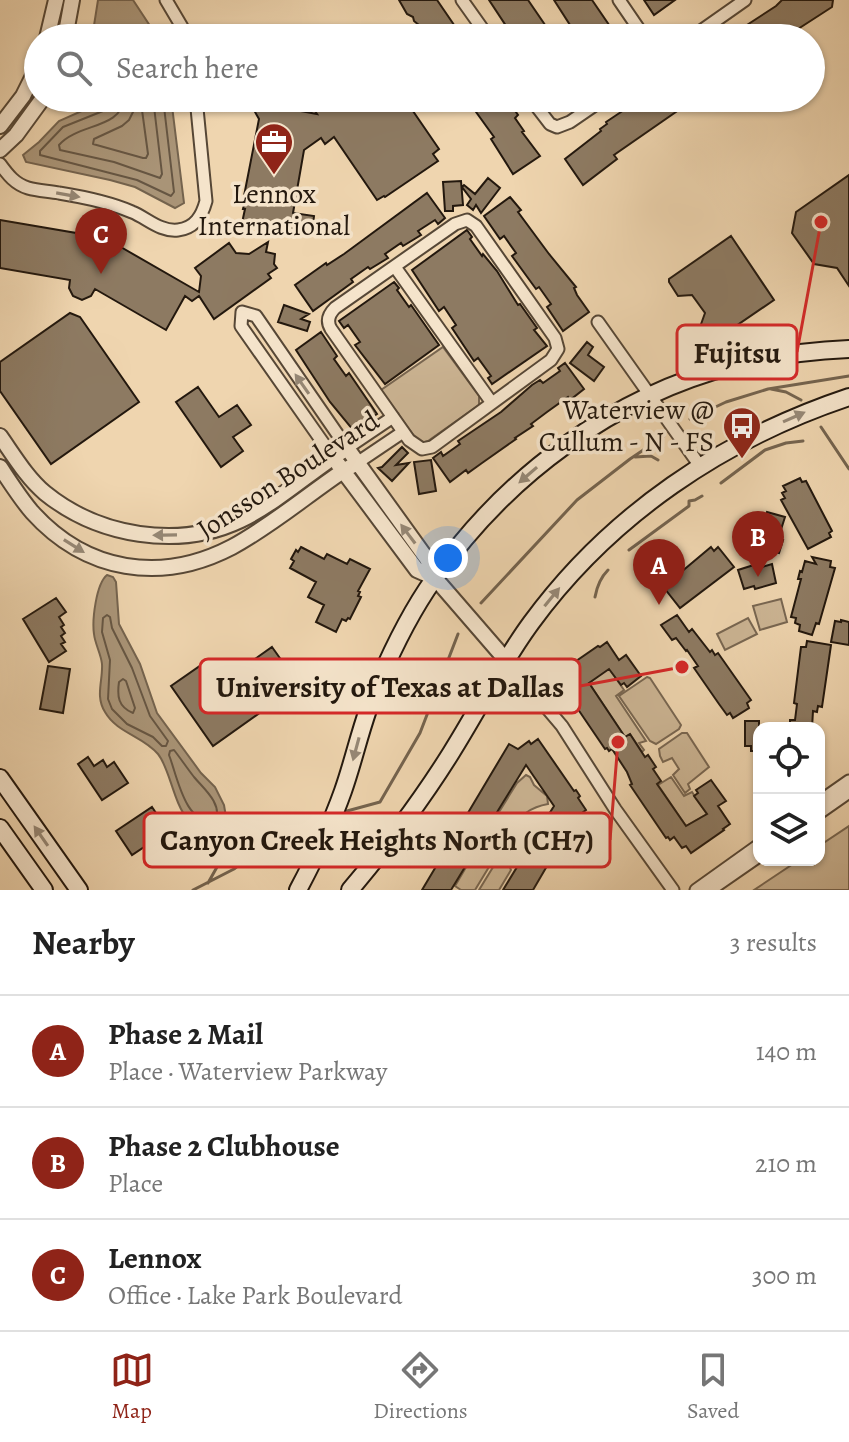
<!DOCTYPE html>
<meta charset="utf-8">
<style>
:root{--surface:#fff;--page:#f2f2f2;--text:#222;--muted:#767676;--line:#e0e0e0;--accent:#8f2418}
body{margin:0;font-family:Alegreya,serif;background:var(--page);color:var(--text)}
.controls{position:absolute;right:24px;bottom:24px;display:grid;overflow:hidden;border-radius:16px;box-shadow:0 2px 6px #0004}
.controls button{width:72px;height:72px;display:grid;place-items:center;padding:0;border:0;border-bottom:2px solid var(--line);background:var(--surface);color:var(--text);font:40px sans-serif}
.you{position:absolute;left:448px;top:558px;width:28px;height:28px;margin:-20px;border:6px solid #fff;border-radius:50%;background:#1a73e8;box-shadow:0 0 0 12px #1a73e833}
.badge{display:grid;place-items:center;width:52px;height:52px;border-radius:50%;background:var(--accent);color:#fff;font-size:26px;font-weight:700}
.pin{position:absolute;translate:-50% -66px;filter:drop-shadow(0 2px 4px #0008)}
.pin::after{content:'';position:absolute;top:42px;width:28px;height:24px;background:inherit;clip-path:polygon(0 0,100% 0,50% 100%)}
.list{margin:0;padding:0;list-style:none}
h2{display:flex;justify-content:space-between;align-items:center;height:104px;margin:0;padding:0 32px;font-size:34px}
h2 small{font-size:26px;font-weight:400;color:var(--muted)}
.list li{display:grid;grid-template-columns:52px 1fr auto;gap:24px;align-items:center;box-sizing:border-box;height:112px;padding:0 32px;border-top:2px solid var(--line)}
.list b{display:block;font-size:30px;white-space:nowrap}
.list p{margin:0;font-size:26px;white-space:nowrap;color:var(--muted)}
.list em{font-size:26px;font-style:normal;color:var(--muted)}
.icon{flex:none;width:44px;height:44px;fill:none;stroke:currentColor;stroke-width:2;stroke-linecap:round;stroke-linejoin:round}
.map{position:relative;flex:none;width:849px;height:890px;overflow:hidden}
.search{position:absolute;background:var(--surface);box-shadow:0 2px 6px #0004;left:24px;right:24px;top:24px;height:88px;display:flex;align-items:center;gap:20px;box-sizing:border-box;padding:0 28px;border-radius:44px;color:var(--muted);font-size:30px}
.sheet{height:440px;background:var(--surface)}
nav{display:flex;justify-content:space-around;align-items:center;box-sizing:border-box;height:112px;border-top:2px solid var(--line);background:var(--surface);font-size:22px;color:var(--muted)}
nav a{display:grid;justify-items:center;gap:4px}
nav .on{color:var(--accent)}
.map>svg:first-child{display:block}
</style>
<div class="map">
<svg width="849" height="890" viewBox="0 0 849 890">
<rect width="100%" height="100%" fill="#efd5af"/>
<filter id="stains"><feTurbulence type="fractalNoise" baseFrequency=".0025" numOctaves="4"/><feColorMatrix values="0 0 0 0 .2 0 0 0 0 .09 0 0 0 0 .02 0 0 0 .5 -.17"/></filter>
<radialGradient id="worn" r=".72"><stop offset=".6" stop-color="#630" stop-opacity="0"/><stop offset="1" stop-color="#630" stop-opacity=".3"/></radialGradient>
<path fill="#ccb594" stroke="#786651" stroke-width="2" d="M443 347 479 396V405L428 441 421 443 417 440 381 390Z
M781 599 787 622 760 630 753 606Z
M748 618 757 634 725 650 717 634Z
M608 667 624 690 616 696 646 741 639 743 644 750 642 752 630 734 625 737 589 683Z
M647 677 650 678 681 725 679 729 656 744 650 741 619 696Z
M682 733H687L709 767 688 784 690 789 685 793 673 775 679 769 672 758 663 762 660 756 659 749Z
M526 775 530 777 534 785 547 796 548 804C531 807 520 815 511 830L494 820 517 783Z
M671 777 684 796 692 792 707 814 686 826 658 785Z
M849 826V890H754L799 860H819V846Z
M483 849 495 857 475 890H461L455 886 475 852Z
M498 859 508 863 511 870 499 890H479Z"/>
<path fill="#aa9578" stroke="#74634e" stroke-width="2" d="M98 0H133L158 38H92Z
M111 98H171L184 203 175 208 135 187 110 180 26 162 23 155 39 142 59 121Z
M107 575 113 577 116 582 119 624 140 664 157 713 201 773 215 787 224 805 226 817 223 826C175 845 176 776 158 754 143 736 117 733 105 712 95 696 103 681 102 664 101 654 95 644 94 634 92 620 96 584 107 575Z"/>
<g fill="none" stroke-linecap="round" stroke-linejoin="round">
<path stroke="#665643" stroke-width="2" d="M113 98V105L108 109 63 127 40 151V155L137 180 171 196 174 192 163 98
M124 98C122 129 78 123 59 145L60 150 114 162 160 178 162 174 153 98
M139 107 142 110 148 154 146 158H143L93 144 94 139 122 126 129 120 135 108Z
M107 615 110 617 112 628 132 668 150 716 168 741 166 746H162L153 737 127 724 112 709 108 699 110 660 102 632 103 618Z
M123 679 126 681 135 708 133 713C118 707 117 696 119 682Z
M174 750C181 759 187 768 194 777 204 789 222 803 216 821 185 827 177 775 169 755L170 751Z"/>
<path stroke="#74634e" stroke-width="3" d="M771 389 786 392 801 400
M690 419 726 402 768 389 849 376
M821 427 849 469
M635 457 651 456 658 460
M721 483 765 450 786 443 803 441
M629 550 689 506V501L695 500 702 496
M595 597C597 586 600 578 608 570
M481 603 577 500 630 459 664 436
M347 811 380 802 420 733 458 634
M208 883 217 867 214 829
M193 890 234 869 295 819 315 816"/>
</g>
<path fill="#8d7a62" stroke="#23180e" stroke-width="2" fill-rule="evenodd" d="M399 0H437L463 38H424L417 28 420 26 414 21 413 17 407 14Z
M489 0H528L554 38H514Z
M554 0H592L618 38H582L572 28Z
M644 0H675L654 15Z
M782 0H833L832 7 784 38H727L776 6Z
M267 98 276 100 280 107 317 114 306 98H404L439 149 433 154 438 161 385 197 384 196 377 200 334 137 325 144 321 138 304 150 293 213 314 216 313 224 296 221 293 235 263 230 264 227 242 223 245 209H243L245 201H243L259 119 255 112 258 103Z
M466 98H506L518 115 515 118 524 131 522 132 540 156 513 174 491 139 494 137Z
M642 98H696L614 155 617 159 583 185 565 159 601 131 600 129 607 124 606 122Z
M849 175V286L837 268 814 264 792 233 796 212Z
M488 178 500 188 481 213 476 205 473 210 467 205 471 199 462 187 464 185 475 194Z
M461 181 463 205 453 206V211H445L443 182Z
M427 193 445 218 438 224 435 220 418 231 421 235 403 246 401 243 385 254 388 258 370 269 368 267 351 279 353 282 313 311 295 285 326 263 327 265 344 254Z
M510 197 521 210 518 212 549 254 576 287 574 288 577 295 589 312 563 331 547 307 551 304 539 287 536 289 512 256 516 253 504 236 500 239 484 216Z
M0 220 82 234 86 239 99 231 107 234 112 248 119 246 199 292 201 276 195 268 229 243 236 253 249 254 268 242 266 252 275 254 274 264 277 268 268 274 271 278 214 319 199 296 192 301 185 296 166 330 95 289 91 296 82 300 73 296 69 288 70 280 0 268Z
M467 230 472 237 470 239 482 256 483 254 497 271 518 305 520 304 537 328 534 330 547 346 492 384 488 378 491 376 478 358 474 361 452 328 456 325 444 307 439 311 412 270Z
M731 236 774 300 711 343 700 327 705 313 692 295 678 296 669 282V279Z
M394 282 399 288 397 290 409 307 411 305 439 345 385 384 355 345 360 342 348 325 344 328 339 321Z
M284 305 309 314 301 319 310 322 307 331 278 322Z
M70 313 80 317 139 402 51 464 0 391V362Z
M321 332 337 356 334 359 346 376 349 373 377 414 353 430 330 402 296 350Z
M587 342 593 347 588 355 604 367 594 381 570 363Z
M565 363 584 389 570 400 568 397 547 412 531 424 533 426 515 438 516 439 482 463 468 473 466 470 450 482 433 458 441 452 443 456 460 444 458 441 501 412 532 385 540 380 543 383 560 371 558 368Z
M198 387 219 417 237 405 251 425 233 437 243 451 221 467 176 402Z
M402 447 408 453 396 465 409 463 392 481 378 468 382 467Z
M431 460 436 491 419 494 414 462Z
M800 478 802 482 806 481 832 531 829 533 831 537 808 549 781 500 785 498 782 493 786 491 783 486Z
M767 512 785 517 778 539 783 540 779 553 761 548 766 532V527H763Z
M301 547 324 559 327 554 347 564 350 559 370 569 358 591 360 592 358 596 361 597 350 619 348 618 346 621 342 619 336 632 316 622 324 605 308 597 316 582 290 568 294 561 291 559 296 550 298 552Z
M711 547 714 551 718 547 734 567 680 608 665 589 670 585 668 583Z
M812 557 831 561 830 567 835 568 819 624 816 623 812 635 799 631 800 625 795 623 796 618 791 617 801 579H798L800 571 802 572 805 561 816 564Z
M757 564 759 568 772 564 776 583 755 589 754 586 744 589 738 570Z
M56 598 66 612 59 617 64 625 61 627 65 633 61 636 65 642 61 644 66 651 49 662 23 619Z
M677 615 689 632 692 629 710 652 712 650 715 655 718 653 751 700 747 703 749 708 733 718 730 713 727 715 719 704 694 668 698 666 687 650 686 651 676 638 672 640 661 625Z
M841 620 849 622V645L831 642 835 621 841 622Z
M807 641 831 645 822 707 818 706 817 712 813 711 812 728H790V720H795L797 704 794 703 801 647H806Z
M607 642 619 660 626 655 641 676 627 687 624 683 621 685 609 669 589 683 625 737 630 734 645 757 648 755 656 767 653 769 661 781 657 784 686 826 707 814 694 796 698 793 696 790 711 780 726 801 718 806 730 824 723 829 724 830 691 853 686 846 682 848 674 837 670 840 668 837 666 838 630 785 632 784 627 772 612 749 609 751 607 748 605 749 569 696 571 695 569 692 575 688 568 678 571 676 566 668 598 646 600 647Z
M272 647 299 685 213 746 171 686 207 661 222 682Z
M48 666 70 669 63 713 40 709Z
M745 721H759V751H751V746H745Z
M538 739 574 791 576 790 580 796 578 798 586 810 582 813 574 826 571 825 533 890H503L517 867 479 844 451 890H422L509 744 518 749 529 741 531 744ZM526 765 554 806 529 846 491 822Z
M88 757 94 766 103 760 107 767 114 762 128 783 102 800 78 764Z
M152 807 168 831 132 855 116 831Z"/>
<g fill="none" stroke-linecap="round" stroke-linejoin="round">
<defs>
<path id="minor" d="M166 0 182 27 185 38
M462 0 489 38
M619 0 645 38
M691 38 745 0
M530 98 550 124 557 127 570 122 605 98
M0 164C8 175 15 184 28 188 38 191 49 191 59 193 84 197 109 202 132 212 147 218 160 232 178 230 195 228 202 216 206 201L196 98
M467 220 476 226 555 338 558 349 551 360 432 447 422 449 409 440 331 329C326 321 329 314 335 308L455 224Z
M395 267 492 403
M598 322 700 466
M333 457 241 326 242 312 256 316 347 448 393 417
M357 463 403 432
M506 660 562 726 615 809 673 890
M819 802 849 781
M819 813 849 792
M696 890 759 845
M710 890 759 856"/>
<path id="tertiary" d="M47 38 56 0
M65 38 72 0
M0 126 23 96 38 66
M0 150 16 135 43 98
M0 436C14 456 27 478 45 493 98 536 178 550 241 520 279 501 311 471 347 448L427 559 435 578 506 660
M338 464 417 570 435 578
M0 467C10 482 20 498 32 512 86 572 161 584 232 547 271 526 306 496 343 471L357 463"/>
<path id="secondary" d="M0 778 79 890
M0 828 44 890
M298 890C315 858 331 825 343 791 356 754 363 716 379 681 394 646 412 610 434 579 505 477 613 396 735 365 772 355 811 351 849 349
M350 890C387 846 421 801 451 753 478 710 501 664 531 623 610 515 723 439 849 397"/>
</defs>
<use href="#minor" stroke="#564736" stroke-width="15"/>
<use href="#tertiary" stroke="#564736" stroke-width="18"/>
<use href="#secondary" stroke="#23180e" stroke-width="20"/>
<use href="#minor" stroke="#f5e4cb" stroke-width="11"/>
<use href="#tertiary" stroke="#f5e4cb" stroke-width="14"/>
<use href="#secondary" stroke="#f5e4cb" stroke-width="16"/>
</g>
<defs><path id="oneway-solid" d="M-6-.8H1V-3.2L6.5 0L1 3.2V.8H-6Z" transform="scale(2)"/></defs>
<g fill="#968876">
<use href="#oneway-solid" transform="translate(68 195) rotate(10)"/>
<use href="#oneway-solid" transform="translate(302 384) rotate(-125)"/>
<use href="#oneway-solid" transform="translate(794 417) rotate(-24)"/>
<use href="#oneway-solid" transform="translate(528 475) rotate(139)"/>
<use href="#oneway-solid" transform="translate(408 534) rotate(-127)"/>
<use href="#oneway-solid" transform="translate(165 535) rotate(179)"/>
<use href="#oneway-solid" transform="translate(74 546) rotate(32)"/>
<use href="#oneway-solid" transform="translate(552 597) rotate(-51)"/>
<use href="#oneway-solid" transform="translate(356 749) rotate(105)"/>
<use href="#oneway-solid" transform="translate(41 836) rotate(-125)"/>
</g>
<defs>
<symbol id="office-pin" viewBox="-11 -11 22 30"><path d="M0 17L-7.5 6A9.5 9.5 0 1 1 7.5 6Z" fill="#8f2418" stroke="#f5e4cb"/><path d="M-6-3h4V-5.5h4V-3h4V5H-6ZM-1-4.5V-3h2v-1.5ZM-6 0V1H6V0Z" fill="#fff"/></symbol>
<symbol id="bus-pin" viewBox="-11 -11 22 30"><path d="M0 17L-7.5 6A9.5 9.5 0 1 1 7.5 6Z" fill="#8f2418" stroke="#f5e4cb"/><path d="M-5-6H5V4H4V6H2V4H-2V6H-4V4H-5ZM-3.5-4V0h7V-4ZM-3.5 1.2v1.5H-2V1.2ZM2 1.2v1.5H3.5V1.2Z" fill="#fff"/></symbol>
</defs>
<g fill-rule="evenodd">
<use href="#office-pin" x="252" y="120" width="44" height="60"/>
<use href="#bus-pin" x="720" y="404" width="44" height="60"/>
</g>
<g text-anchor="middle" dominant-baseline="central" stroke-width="7" stroke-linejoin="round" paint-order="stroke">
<g font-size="28" fill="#23180e" stroke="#f5e4cb">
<text x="274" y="194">Lennox<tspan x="274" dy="32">International</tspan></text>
<text x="714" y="410" text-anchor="end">Waterview @<tspan x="714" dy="32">Cullum - N - FS</tspan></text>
</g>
<g font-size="28" fill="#23180e" stroke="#f5e4cb">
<text transform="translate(288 475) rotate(-33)">Jonsson Boulevard</text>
</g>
</g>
<path fill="none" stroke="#d62828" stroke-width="3" d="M821 222L797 352M682 667L580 686M618 742L610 840"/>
<g fill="#d62828" stroke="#f5e4cb" stroke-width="3">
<circle cx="821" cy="222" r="8"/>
<circle cx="682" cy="667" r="8"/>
<circle cx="618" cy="742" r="8"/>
</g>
<g fill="#f5e4cb" stroke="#d62828" stroke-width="3">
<rect x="677" y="325" width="120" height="54" rx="8"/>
<rect x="200" y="659" width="380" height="54" rx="8"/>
<rect x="144" y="813" width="466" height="54" rx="8"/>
</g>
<g font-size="30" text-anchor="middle" font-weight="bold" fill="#23180e">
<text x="737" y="363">Fujitsu</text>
<text x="390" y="697">University of Texas at Dallas</text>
<text x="377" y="850">Canyon Creek Heights North (CH7)</text>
</g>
<rect width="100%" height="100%" filter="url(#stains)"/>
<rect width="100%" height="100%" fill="url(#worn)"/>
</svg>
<div class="controls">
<button><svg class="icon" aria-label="locate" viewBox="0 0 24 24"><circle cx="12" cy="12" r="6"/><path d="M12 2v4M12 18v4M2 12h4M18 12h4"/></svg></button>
<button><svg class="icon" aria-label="layers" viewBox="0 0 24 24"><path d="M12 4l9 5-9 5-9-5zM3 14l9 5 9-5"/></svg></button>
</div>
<div class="you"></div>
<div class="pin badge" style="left:659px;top:605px">A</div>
<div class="pin badge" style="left:758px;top:577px">B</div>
<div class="pin badge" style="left:101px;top:274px">C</div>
<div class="search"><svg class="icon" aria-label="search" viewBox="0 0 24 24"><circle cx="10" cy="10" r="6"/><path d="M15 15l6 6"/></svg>Search here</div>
</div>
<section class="sheet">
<h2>Nearby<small>3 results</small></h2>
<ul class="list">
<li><span class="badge">A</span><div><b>Phase 2 Mail</b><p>Place · Waterview Parkway</p></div><em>140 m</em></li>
<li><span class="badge">B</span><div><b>Phase 2 Clubhouse</b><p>Place</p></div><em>210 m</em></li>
<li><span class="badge">C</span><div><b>Lennox</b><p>Office · Lake Park Boulevard</p></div><em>300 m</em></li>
</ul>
</section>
<nav>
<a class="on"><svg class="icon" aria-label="map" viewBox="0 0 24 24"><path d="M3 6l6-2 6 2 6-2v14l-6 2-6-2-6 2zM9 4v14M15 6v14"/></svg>Map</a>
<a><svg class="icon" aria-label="directions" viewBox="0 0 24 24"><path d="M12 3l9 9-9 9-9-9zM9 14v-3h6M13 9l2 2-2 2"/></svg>Directions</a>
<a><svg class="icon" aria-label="saved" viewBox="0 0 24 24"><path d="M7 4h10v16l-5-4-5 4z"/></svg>Saved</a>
</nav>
